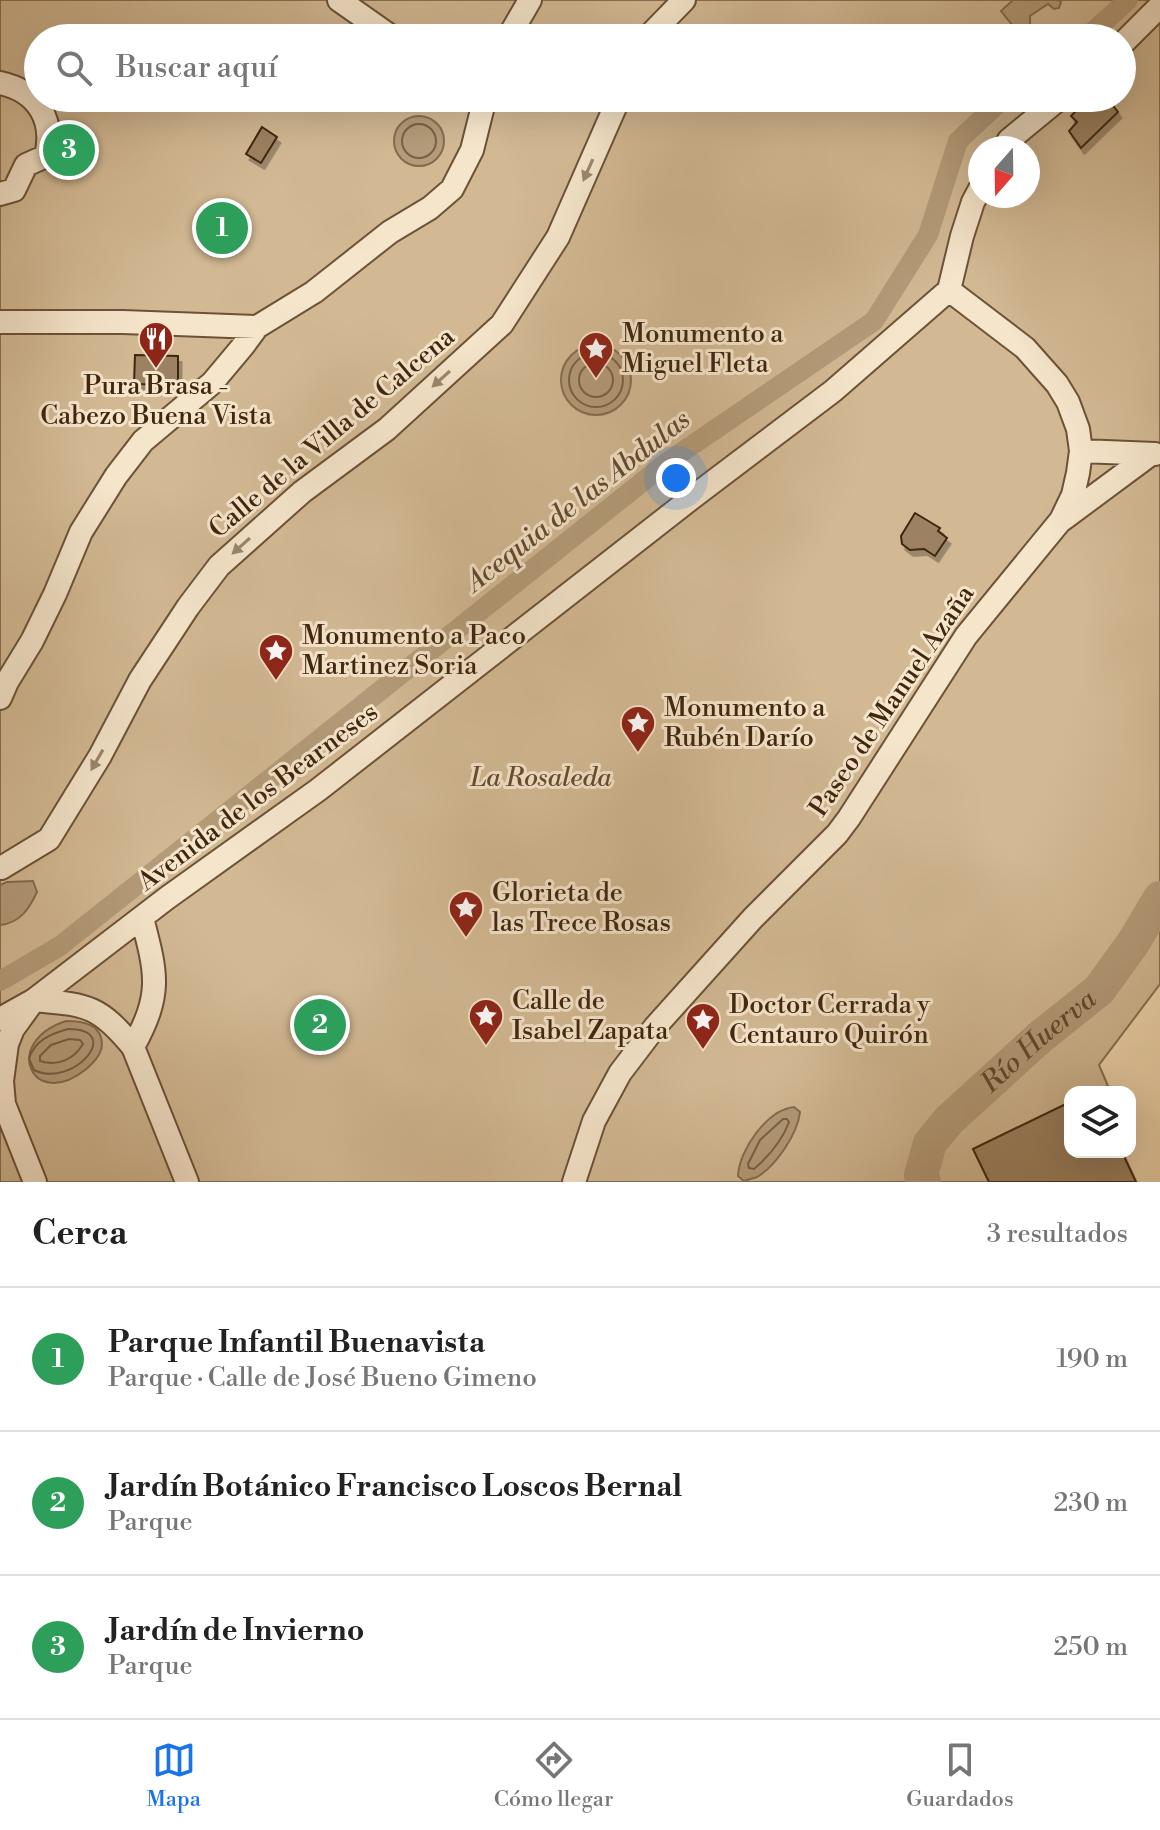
<!DOCTYPE html>
<html lang="es">
<meta charset="utf-8">
<style>
:root{--surface:#fff;--page:#f6f6f6;--text:#222;--muted:#767676;--line:#e0e0e0;--accent:#1a73e8}
body{margin:0;font-family:"Libre Bodoni",serif;background:var(--page);color:var(--text)}
.controls{position:absolute;right:24px;bottom:24px;display:grid;overflow:hidden;border-radius:16px;box-shadow:0 8px 32px #0002}
.controls button{width:72px;height:72px;display:grid;place-items:center;padding:0;border:0;border-bottom:2px solid var(--line);background:var(--surface);color:var(--text);font:40px sans-serif}
.compass{position:absolute;left:968px;top:136px;width:72px;height:72px;border-radius:50%;background:var(--surface);box-shadow:0 8px 32px #0002;rotate:200deg}
.you{position:absolute;left:676px;top:478px;width:28px;height:28px;margin:-20px;border:6px solid #fff;border-radius:50%;background:#1a73e8;box-shadow:0 0 0 12px #1a73e833}
.badge{display:grid;place-items:center;width:52px;height:52px;border-radius:50%;background:var(--accent);color:#fff;font-size:26px;font-weight:700}
.pin{position:absolute;translate:-50% -50%;border:4px solid #fff;box-shadow:0 2px 8px #0006}
.list{margin:0;padding:0;list-style:none}
h2{display:flex;justify-content:space-between;align-items:center;height:104px;margin:0;padding:0 32px;font-size:34px}
h2 small{font-size:26px;font-weight:400;color:var(--muted)}
.list li{display:grid;grid-template-columns:52px 1fr auto;gap:24px;align-items:center;box-sizing:border-box;height:144px;padding:0 32px;border-top:2px solid var(--line)}
.list b{display:block;font-size:30px;white-space:nowrap}
.list p{margin:0;font-size:26px;white-space:nowrap;color:var(--muted)}
.list em{font-size:26px;font-style:normal;color:var(--muted)}
.icon{flex:none;width:44px;height:44px;fill:none;stroke:currentColor;stroke-width:2;stroke-linecap:round;stroke-linejoin:round}
.map{position:relative;flex:none;width:1160px;height:1182px;overflow:hidden}
.search{position:absolute;background:var(--surface);box-shadow:0 8px 32px #0002;left:24px;right:24px;top:24px;height:88px;display:flex;align-items:center;gap:20px;box-sizing:border-box;padding:0 28px;border-radius:44px;color:var(--muted);font-size:30px}
.sheet{height:536px;background:var(--surface)}
nav{display:flex;justify-content:space-around;align-items:center;box-sizing:border-box;height:112px;border-top:2px solid var(--line);background:var(--surface);font-size:22px;color:var(--muted)}
nav a{display:grid;justify-items:center;gap:4px}
nav .on{color:var(--accent)}
.map>svg:first-child{display:block}
</style>
<div class="map">
<svg width="1160" height="1182" viewBox="0 0 1160 1182">
<defs>
<filter id="shadow"><feDropShadow dx="3.5" dy="6" stdDeviation="0" flood-color="#0004"/></filter>
</defs>
<rect width="100%" height="100%" fill="#f0d7af"/>
<filter id="stains"><feTurbulence type="fractalNoise" baseFrequency=".0025" numOctaves="4"/><feColorMatrix values="0 0 0 0 .2 0 0 0 0 .09 0 0 0 0 .02 0 0 0 .5 -.17"/></filter>
<radialGradient id="worn" r=".72"><stop offset=".6" stop-color="#630" stop-opacity="0"/><stop offset="1" stop-color="#630" stop-opacity=".3"/></radialGradient>
<path fill="#d2b994" stroke="#897052" stroke-width="2" fill-rule="evenodd" d="M0 0H1160V984L1099 1065 1108 1086 1091 1092H1070V1102L973 1149 989 1182H0ZM38 38H1122V98H38ZM980 148H1028V196H980Z"/>
<path fill="#b49b79" stroke="#866c4f" stroke-width="2" d="M1013 0H1058L1061 2 1059 8 1054 9 1048 4 1030 16V33L1021 36 1001 11Z
M394 141a25 25 0 1 1 50 0a25 25 0 1 1-50 0Z
M561 380a35 35 0 1 1 70 0a35 35 0 1 1-70 0Z
M33 881 37 892C29 909 20 923 0 925V885L7 882Z
M66 1021C83 1021 102 1024 102 1045 101 1056 92 1064 85 1070 33 1111 0 1043 66 1021Z
M794 1107 800 1112C798 1133 776 1166 757 1177 755 1178 746 1180 744 1181L738 1176C739 1150 767 1110 794 1107Z"/>
<g fill="none" stroke-linecap="round" stroke-linejoin="round">
<path stroke="#7a6044" stroke-width="2" d="M402 141a17 17 0 1 1 34 0a17 17 0 1 1-34 0Z
M569 380a27 27 0 1 1 54 0a27 27 0 1 1-54 0Z
M579 380a17 17 0 1 1 34 0a17 17 0 1 1-34 0Z
M68 1029C125 1029 73 1089 34 1070L29 1059C34 1041 50 1034 68 1029Z
M69 1039 80 1040 83 1044C74 1059 58 1067 40 1061V1056L51 1045Z
M783 1119H787L789 1122C782 1141 769 1156 754 1169L749 1168 748 1164 760 1140Z"/>
<path stroke="#b49b79" stroke-width="20" d="M1086 38 1128 0
M0 981 60 946 666 463 874 321 928 235 958 141 1004 98"/>
<path stroke="#b49b79" stroke-width="34" id="s1" d="M924 1182 921 1175 930 1143 949 1120 1039 1038 1099 990 1133 943 1160 898"/>
</g>
<path fill="#9c8262" stroke="#40260f" stroke-width="2" filter="url(#shadow)" d="M1088 98H1107L1118 112 1081 148 1069 131 1077 122 1071 116Z
M262 127 277 137 261 163 246 154Z
M135 355 178 356V385L134 384Z
M915 513 940 528 938 531 947 538 935 556 924 549 910 550 902 544 901 536Z
M1070 1102V1152H1122L1136 1182H989L973 1149Z"/>
<g fill="none" stroke-linecap="round" stroke-linejoin="round">
<defs>
<path id="minor" d="M339 0 393 38
M508 38 530 0
M647 38 684 0
M1122 44 1160 6
M0 83C37 91 55 119 46 156L26 165 14 190 0 194
M1004 148 1009 140 1060 98
M0 322H123L257 327
M1081 451 1155 454
M1062 520 1151 454
M0 698 7 682 32 641 55 594 81 532 116 476 143 441 212 383 243 346 257 327 314 292 390 232 430 208 452 189 472 150 485 98
M1 868 49 839 100 756 140 680 188 607 219 566 302 492 387 429 502 324 558 237 619 98
M0 1019 34 1000 167 898 318 790 693 497 833 391 949 290 962 236 973 202 980 189
M133 1047C162 994 157 975 142 918
M35 1182 4 1104 2 1081 7 1044 13 1029 34 1000C86 1005 98 1004 133 1047L187 1182
M574 1182 594 1121 620 1073 655 1027 753 918 837 834 849 818 966 636 1061 520 1073 495 1078 473 1081 451 1078 429 1068 402 1057 384 1025 348 949 290"/>
</defs>
<use href="#minor" stroke="#6c5237" stroke-width="26"/>
<use href="#minor" stroke="#f5e5cb" stroke-width="22"/>
</g>
<defs><path id="oneway-solid" d="M-6-.8H1V-3.2L6.5 0L1 3.2V.8H-6Z" transform="scale(2)"/></defs>
<g fill="#9a866d">
<use href="#oneway-solid" transform="translate(588 170) rotate(114)"/>
<use href="#oneway-solid" transform="translate(441 379) rotate(138)"/>
<use href="#oneway-solid" transform="translate(241 546) rotate(138)"/>
<use href="#oneway-solid" transform="translate(97 760) rotate(120)"/>
</g>
<defs>
<symbol id="restaurant-pin" viewBox="-11 -11 22 30"><path d="M0 17L-7.5 6A9.5 9.5 0 1 1 7.5 6Z" fill="#8f2418" stroke="#f5e5cb"/><path d="M-5-6h1v4h1v-4h1v4h1v-4h1v5L-1.5 .5V6h-2V.5L-5-1ZM5-6V6H3V1.5H1.5Q1.5-4 5-6Z" fill="#fff"/></symbol>
<symbol id="sight-pin" viewBox="-11 -11 22 30"><path d="M0 17L-7.5 6A9.5 9.5 0 1 1 7.5 6Z" fill="#8f2418" stroke="#f5e5cb"/><path d="M0-6L1.8-2.2L6-1.7L2.9 1.2L3.7 5.4L0 3.3L-3.7 5.4L-2.9 1.2L-6-1.7L-1.8-2.2Z" fill="#fff"/></symbol>
</defs>
<g fill-rule="evenodd">
<use href="#restaurant-pin" x="136" y="319" width="40" height="54"/>
<use href="#sight-pin" x="576" y="329" width="40" height="54"/>
<use href="#sight-pin" x="256" y="631" width="40" height="54"/>
<use href="#sight-pin" x="618" y="703" width="40" height="54"/>
<use href="#sight-pin" x="446" y="888" width="40" height="54"/>
<use href="#sight-pin" x="466" y="996" width="40" height="54"/>
<use href="#sight-pin" x="683" y="1000" width="40" height="54"/>
</g>
<g text-anchor="middle" dominant-baseline="central" stroke-width="6" stroke-linejoin="round" paint-order="stroke">
<g font-size="26" fill="#40260f" stroke="#f5e5cb" text-anchor="start">
<text x="622" y="334">Monumento a<tspan x="622" dy="30">Miguel Fleta</tspan></text>
<text x="156" y="386" text-anchor="middle">Pura Brasa -<tspan x="156" dy="30">Cabezo Buena Vista</tspan></text>
<text x="302" y="636">Monumento a Paco<tspan x="302" dy="30">Martinez Soria</tspan></text>
<text x="664" y="708">Monumento a<tspan x="664" dy="30">Rubén Darío</tspan></text>
<text x="492" y="893">Glorieta de<tspan x="492" dy="30">las Trece Rosas</tspan></text>
<text x="512" y="1001">Calle de<tspan x="512" dy="30">Isabel Zapata</tspan></text>
<text x="729" y="1005">Doctor Cerrada y<tspan x="729" dy="30">Centauro Quirón</tspan></text>
</g>
<g font-size="26" fill="#40260f" stroke="#f5e5cb">
<text transform="translate(332 433) rotate(-40)">Calle de la Villa de Calcena</text>
<text transform="translate(892 701) rotate(-56)">Paseo de Manuel Azaña</text>
<text transform="translate(258 797) rotate(-37)">Avenida de los Bearneses</text>
</g>
<g font-size="26" font-style="italic" fill="#644b30" stroke="#f5e5cb">
<text x="541" y="778">La Rosaleda</text>
</g>
<g font-size="28" font-style="italic" fill="#63492f" stroke="#f5e5cb">
<text transform="translate(578 501) rotate(-38)">Acequia de las Abdulas</text>
<text stroke="none"><textPath href="#s1" startOffset="190">Río Huerva</textPath></text>
</g>
</g>
<rect width="100%" height="100%" filter="url(#stains)"/>
<rect width="100%" height="100%" fill="url(#worn)"/>
</svg>
<div class="controls">
<button><svg class="icon" aria-label="layers" viewBox="0 0 24 24"><path d="M12 4l9 5-9 5-9-5zM3 14l9 5 9-5"/></svg></button>
</div>
<svg class="compass" viewBox="-18 -18 36 36"><path d="M0-13l5 13h-10z" fill="#e53935"/><path d="M0 13l5-13h-10z" fill="#767676"/></svg>
<div class="you"></div>
<div class="pin badge" style="left:222px;top:228px;background:#2e9e5b">1</div>
<div class="pin badge" style="left:320px;top:1025px;background:#2e9e5b">2</div>
<div class="pin badge" style="left:69px;top:150px;background:#2e9e5b">3</div>
<div class="search"><svg class="icon" aria-label="search" viewBox="0 0 24 24"><circle cx="10" cy="10" r="6"/><path d="M15 15l6 6"/></svg>Buscar aquí</div>
</div>
<section class="sheet">
<h2>Cerca<small>3 resultados</small></h2>
<ul class="list">
<li><span class="badge" style="background:#2e9e5b">1</span><div><b>Parque Infantil Buenavista</b><p>Parque · Calle de José Bueno Gimeno</p></div><em>190 m</em></li>
<li><span class="badge" style="background:#2e9e5b">2</span><div><b>Jardín Botánico Francisco Loscos Bernal</b><p>Parque</p></div><em>230 m</em></li>
<li><span class="badge" style="background:#2e9e5b">3</span><div><b>Jardín de Invierno</b><p>Parque</p></div><em>250 m</em></li>
</ul>
</section>
<nav>
<a class="on"><svg class="icon" aria-label="map" viewBox="0 0 24 24"><path d="M3 6l6-2 6 2 6-2v14l-6 2-6-2-6 2zM9 4v14M15 6v14"/></svg>Mapa</a>
<a><svg class="icon" aria-label="directions" viewBox="0 0 24 24"><path d="M12 3l9 9-9 9-9-9zM9 14v-3h6M13 9l2 2-2 2"/></svg>Cómo llegar</a>
<a><svg class="icon" aria-label="saved" viewBox="0 0 24 24"><path d="M7 4h10v16l-5-4-5 4z"/></svg>Guardados</a>
</nav>
